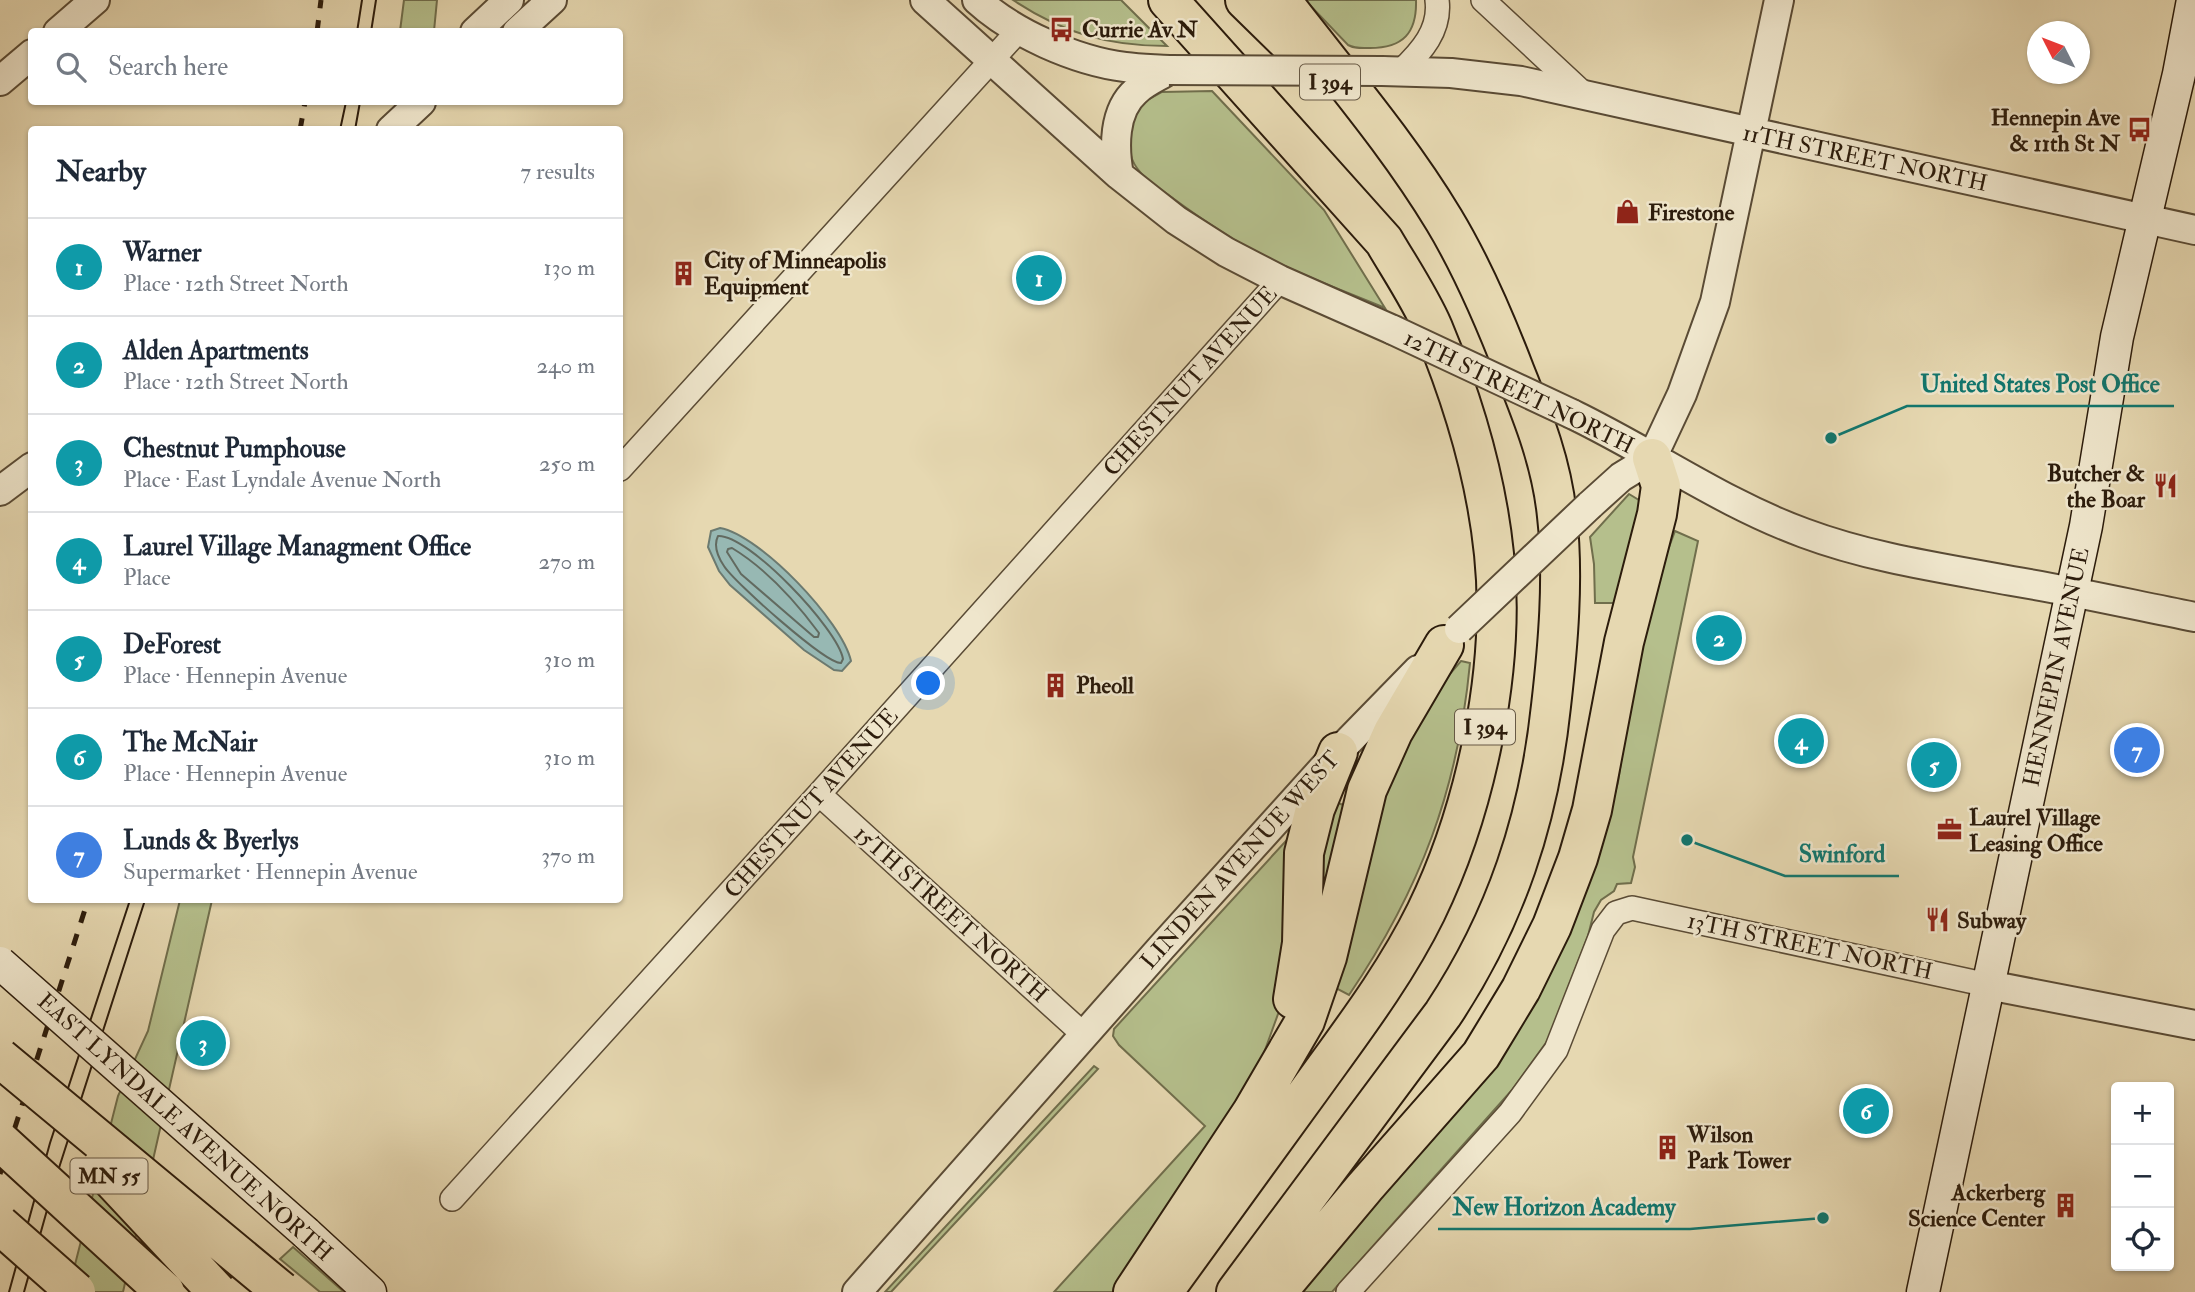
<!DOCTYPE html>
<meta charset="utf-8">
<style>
:root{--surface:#fff;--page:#f2f2f3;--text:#1f2937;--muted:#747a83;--line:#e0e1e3;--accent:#0b8043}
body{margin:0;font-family:"IM FELL Double Pica",serif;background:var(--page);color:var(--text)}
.controls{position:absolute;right:21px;bottom:21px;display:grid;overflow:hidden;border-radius:7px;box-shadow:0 2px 5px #0004}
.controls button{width:63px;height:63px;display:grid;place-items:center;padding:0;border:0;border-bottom:2px solid var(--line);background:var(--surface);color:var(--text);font:35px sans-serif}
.compass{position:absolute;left:2027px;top:21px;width:63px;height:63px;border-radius:50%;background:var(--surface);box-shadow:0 2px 5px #0004;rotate:312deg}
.you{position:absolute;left:929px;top:684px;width:24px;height:24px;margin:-18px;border:5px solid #fff;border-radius:50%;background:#1a73e8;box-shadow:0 0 0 10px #1a73e833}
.badge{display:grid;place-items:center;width:46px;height:46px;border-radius:50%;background:var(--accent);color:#fff;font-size:23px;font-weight:700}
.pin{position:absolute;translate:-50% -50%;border:4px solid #fff;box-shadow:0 2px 7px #0006}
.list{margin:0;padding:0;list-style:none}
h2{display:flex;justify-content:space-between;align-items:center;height:91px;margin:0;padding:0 28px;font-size:30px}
h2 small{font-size:23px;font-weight:400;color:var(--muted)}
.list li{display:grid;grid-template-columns:46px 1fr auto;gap:21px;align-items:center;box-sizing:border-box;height:98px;padding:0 28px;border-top:2px solid var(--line)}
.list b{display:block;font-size:26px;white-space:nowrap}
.list p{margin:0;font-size:23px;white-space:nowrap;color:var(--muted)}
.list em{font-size:23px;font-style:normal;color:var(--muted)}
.icon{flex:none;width:38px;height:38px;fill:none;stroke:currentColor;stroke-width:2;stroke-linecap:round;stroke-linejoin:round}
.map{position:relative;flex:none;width:2195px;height:1292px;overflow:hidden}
.search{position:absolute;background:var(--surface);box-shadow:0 2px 5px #0004;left:28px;top:28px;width:595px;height:77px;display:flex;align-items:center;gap:18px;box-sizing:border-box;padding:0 24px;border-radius:7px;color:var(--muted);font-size:26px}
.panel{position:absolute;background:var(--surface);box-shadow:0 2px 5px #0004;left:28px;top:126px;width:595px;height:777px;border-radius:7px}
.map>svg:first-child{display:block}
</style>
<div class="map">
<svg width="2195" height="1292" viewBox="0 0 2195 1292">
<rect width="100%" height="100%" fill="#e6d8b1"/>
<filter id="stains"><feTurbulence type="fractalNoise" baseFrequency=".00286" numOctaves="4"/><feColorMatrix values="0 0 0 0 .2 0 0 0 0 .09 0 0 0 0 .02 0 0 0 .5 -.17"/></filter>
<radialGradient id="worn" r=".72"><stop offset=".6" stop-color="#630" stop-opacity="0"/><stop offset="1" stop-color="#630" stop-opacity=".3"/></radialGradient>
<path fill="#b5bf8c" stroke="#706e4c" stroke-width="2" d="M404 0H437L434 31H400Z
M1013 0H1121L1167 46C1107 46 1063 33 1013 0Z
M1305 0H1416C1417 33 1403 48 1370 48 1361 48 1356 49 1348 45Z
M1212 91 1324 210 1385 308C1342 290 1297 274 1256 252 1227 237 1200 218 1174 199 1159 188 1139 177 1132 159 1125 140 1132 124 1137 106L1162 92Z
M1629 494 1647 505 1617 603H1595L1594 564 1590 537Z
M1675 531 1698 541 1633 857 1635 867 1631 883 1617 884 1614 891 1601 900 1594 912 1588 936 1548 1040 1512 1090 1332 1292H1291L1460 1108 1488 1075 1603 839 1618 782 1636 662 1661 569Z
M1461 661 1470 663C1458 790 1420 890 1349 995L1328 984 1379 796 1443 682Z
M1330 800 1346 806 1325 911 1311 869Z
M1295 831 1282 1003 1265 1050 1247 1097 1119 1292H1054L1205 1126 1119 1045 1113 1036 1114 1029Z
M180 900H212L123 1292H68L118 1096 148 1031Z
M1094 1066 1098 1069 891 1292H885Z
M293 1247 344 1292H320L280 1259Z"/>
<path fill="#97b8b3" stroke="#6c7a70" stroke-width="2" d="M720 528C760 535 842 621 851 661L842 671 834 670 804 650 730 585 719 571 708 547 711 531Z"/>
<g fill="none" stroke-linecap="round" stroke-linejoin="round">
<path stroke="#626a60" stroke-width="2" d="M718 536C748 534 838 629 843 659L841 663C826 664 734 582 724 566 718 557 713 546 718 536Z
M732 548C765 568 796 602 819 633L818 637H814L741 574 727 552 728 549Z"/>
<defs>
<path id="minor" d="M1483 0 1585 95
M1401 71C1421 52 1441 30 1437 0
M620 469 1019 30
M819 794 1083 1034
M452 1199 819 794 1280 280
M1348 1292 1510 1113 1556 1050 1603 930 1616 913 1632 908 1988 985"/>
<path id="tertiary" d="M925 0 1119 175 1176 220 1226 252 1280 280 1393 330
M977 0C1013 33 1076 61 1125 67 1139 69 1154 69 1169 70
M58 32 95 0
M475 32 509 0
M517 32 552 0
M1382 71 1451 73 1521 81 2195 230
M0 81 32 54
M391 130 421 102
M1119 175C1114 148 1113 111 1136 91 1145 82 1158 77 1169 70
M1572 414C1651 452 1722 503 1804 533 1871 558 1942 568 2012 581 2073 591 2134 605 2195 617
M1652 458 1682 394 1715 302 1779 0
M0 491 32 467
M1590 505 1621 477 1652 458
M1988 985 2195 1025
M857 1292 1161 948 1338 752 1418 670"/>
<path id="secondary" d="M306 1233 370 1292
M1923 1292 2086 526 2117 337 2179 74 2193 0"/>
<path id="motorway" d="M1245 0 1294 48
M1293 999 1302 943 1304 853 1315 809 1338 752
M1133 1292 1252 1112 1305 1021 1327 957 1367 790 1393 732 1444 645
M1163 1292C1212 1224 1261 1156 1311 1088 1352 1031 1395 975 1426 912 1476 809 1506 668 1494 554 1486 476 1463 400 1433 328 1420 298 1401 270 1384 241L1168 0
M1236 1292 1443 1014C1506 919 1539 819 1551 706 1558 646 1564 577 1557 516 1552 465 1534 419 1515 372 1495 320 1473 268 1444 220 1397 142 1336 72 1281 0
M1277 1292 1365 1187 1481 1055 1521 989 1552 926 1578 858 1592 810 1624 642 1657 514 1661 486 1652 458"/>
</defs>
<use href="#minor" stroke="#5a4b35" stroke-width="26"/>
<use href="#tertiary" stroke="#5a4b35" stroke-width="32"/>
<use href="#secondary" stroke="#2c1c0c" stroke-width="35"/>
<use href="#motorway" stroke="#2c1c0c" stroke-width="42"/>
<use href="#minor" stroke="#efe6cc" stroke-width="23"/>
<use href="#tertiary" stroke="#efe6cc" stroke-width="28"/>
<use href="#secondary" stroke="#efe6cc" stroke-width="32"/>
<use href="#motorway" stroke="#e6d8b1" stroke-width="38"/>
<path stroke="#2c1c0c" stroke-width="2" d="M357 32 362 0
M371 32 376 0
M340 130 346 102
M355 130 360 102
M9 1292 50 1143 130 900
M24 1292 58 1171 145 900"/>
<path stroke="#2c1c0c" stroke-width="5" stroke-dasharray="12 12" stroke-linecap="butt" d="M317 32 321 0
M300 130 305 102
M0 1174 88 900"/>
<defs>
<path id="tertiary-bridge" d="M1169 70 1382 71
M1393 330 1572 414
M1459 629 1590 505"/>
<path id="secondary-bridge" d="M0 963 306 1233"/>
<path id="motorway-bridge" d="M0 1058 281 1291
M0 1141 165 1292
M101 1168 217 1292
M0 1225 76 1292"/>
</defs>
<use href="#tertiary-bridge" stroke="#5a4b35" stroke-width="32" stroke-linecap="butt"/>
<use href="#secondary-bridge" stroke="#2c1c0c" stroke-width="35" stroke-linecap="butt"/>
<use href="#motorway-bridge" stroke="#2c1c0c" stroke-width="42" stroke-linecap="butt"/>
<use href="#tertiary-bridge" stroke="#efe6cc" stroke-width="28"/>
<use href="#secondary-bridge" stroke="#efe6cc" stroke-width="32"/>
<use href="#motorway-bridge" stroke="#e6d8b1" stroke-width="38"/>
</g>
<defs>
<symbol id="bus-bare" viewBox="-9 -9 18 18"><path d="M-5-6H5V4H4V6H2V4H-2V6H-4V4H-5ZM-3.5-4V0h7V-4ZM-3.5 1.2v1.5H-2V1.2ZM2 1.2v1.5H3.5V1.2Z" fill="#8f2418" stroke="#efe6cc" stroke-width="2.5" paint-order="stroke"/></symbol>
<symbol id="shop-bare" viewBox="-9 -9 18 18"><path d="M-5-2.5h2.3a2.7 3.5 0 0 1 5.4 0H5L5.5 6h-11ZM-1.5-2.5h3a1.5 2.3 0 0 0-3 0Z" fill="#8f2418" stroke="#efe6cc" stroke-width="2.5" paint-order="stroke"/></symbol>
<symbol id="building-bare" viewBox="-9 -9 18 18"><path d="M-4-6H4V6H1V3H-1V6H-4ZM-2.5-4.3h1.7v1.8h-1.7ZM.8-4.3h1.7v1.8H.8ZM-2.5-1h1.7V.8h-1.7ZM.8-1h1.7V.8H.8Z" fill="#8f2418" stroke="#efe6cc" stroke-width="2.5" paint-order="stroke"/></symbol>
<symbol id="restaurant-bare" viewBox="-9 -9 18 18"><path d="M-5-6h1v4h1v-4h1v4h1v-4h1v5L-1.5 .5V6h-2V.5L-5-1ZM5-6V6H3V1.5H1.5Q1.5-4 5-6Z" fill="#8f2418" stroke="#efe6cc" stroke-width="2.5" paint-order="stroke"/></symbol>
<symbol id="office-bare" viewBox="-9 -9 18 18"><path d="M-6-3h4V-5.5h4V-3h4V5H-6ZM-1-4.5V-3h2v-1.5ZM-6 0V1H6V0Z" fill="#8f2418" stroke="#efe6cc" stroke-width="2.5" paint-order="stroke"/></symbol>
</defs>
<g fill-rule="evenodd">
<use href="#bus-bare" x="1044" y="12" width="35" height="35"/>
<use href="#bus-bare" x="2122" y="112" width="35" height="35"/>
<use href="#shop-bare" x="1610" y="194" width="35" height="35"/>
<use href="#building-bare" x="666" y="256" width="35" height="35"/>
<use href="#restaurant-bare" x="2148" y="468" width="35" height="35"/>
<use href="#building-bare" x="1038" y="668" width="35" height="35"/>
<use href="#office-bare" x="1932" y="812" width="35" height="35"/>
<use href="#restaurant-bare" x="1920" y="902" width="35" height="35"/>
<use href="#building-bare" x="1650" y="1130" width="35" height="35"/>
<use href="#building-bare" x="2048" y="1188" width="35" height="35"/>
</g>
<g text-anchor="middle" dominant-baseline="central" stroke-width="5" stroke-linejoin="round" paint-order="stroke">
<g fill="#efe6cc" stroke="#665946" stroke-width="2">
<rect x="1300" y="64.5" width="60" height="35" rx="5"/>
<rect x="1455" y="709.5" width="60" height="35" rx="5"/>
<rect x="70.5" y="1158.5" width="77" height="35" rx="5"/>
</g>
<g font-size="21" font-weight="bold" fill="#2c1c0c">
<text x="1330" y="82">I 394</text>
<text x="1485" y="727">I 394</text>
<text x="109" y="1176">MN 55</text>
</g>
<g font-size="23" font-weight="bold" fill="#2c1c0c" stroke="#efe6cc" text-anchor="start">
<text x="1082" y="29">Currie Av N</text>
<text x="2120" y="117" text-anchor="end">Hennepin Ave<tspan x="2120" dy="26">&amp; 11th St N</tspan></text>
<text x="1648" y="212">Firestone</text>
<text x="704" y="260">City of Minneapolis<tspan x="704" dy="26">Equipment</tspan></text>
<text x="2145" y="473" text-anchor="end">Butcher &amp;<tspan x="2145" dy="26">the Boar</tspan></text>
<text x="1076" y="685">Pheoll</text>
<text x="1969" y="817">Laurel Village<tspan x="1969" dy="26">Leasing Office</tspan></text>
<text x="1957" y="920">Subway</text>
<text x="1687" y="1134">Wilson<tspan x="1687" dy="26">Park Tower</tspan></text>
<text x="2045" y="1192" text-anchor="end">Ackerberg<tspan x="2045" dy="26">Science Center</tspan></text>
</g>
<g font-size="23" fill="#2c1c0c" stroke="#efe6cc">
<text transform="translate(1865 158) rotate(12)">11TH STREET NORTH</text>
<text transform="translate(1190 381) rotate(-48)">CHESTNUT AVENUE</text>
<text transform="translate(1519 392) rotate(26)">12TH STREET NORTH</text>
<text transform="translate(2056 667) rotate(-78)">HENNEPIN AVENUE</text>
<text transform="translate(811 803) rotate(-48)">CHESTNUT AVENUE</text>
<text transform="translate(1240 860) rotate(-48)">LINDEN AVENUE WEST</text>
<text transform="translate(951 914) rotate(42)">15TH STREET NORTH</text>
<text transform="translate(1810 946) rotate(12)">13TH STREET NORTH</text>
<text transform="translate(185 1127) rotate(42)">EAST LYNDALE AVENUE NORTH</text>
</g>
</g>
<path fill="none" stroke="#0f766e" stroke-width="2.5" d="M1831 438L1907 406H2174M1687 840L1785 876H1899M1823 1218L1690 1229H1438"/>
<g fill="#0f766e" stroke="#efe6cc" stroke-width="2.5">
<circle cx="1831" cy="438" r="7"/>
<circle cx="1687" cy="840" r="7"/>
<circle cx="1823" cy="1218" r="7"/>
</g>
<g font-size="24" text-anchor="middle" font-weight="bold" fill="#0f766e" stroke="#efe6cc" stroke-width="5" stroke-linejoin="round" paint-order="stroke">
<text x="2040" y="392">United States Post Office</text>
<text x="1842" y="862">Swinford</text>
<text x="1564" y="1215">New Horizon Academy</text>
</g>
<rect width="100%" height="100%" filter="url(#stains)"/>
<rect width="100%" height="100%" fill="url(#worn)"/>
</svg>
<div class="controls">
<button>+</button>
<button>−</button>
<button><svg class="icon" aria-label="locate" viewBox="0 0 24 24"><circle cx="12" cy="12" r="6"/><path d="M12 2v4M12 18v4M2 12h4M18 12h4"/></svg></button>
</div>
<svg class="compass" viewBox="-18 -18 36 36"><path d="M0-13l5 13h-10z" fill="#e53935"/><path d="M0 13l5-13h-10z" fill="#747a83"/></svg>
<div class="you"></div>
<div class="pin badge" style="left:1039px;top:278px;background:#0f9aa8">1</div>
<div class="pin badge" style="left:1719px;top:638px;background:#0f9aa8">2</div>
<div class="pin badge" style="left:203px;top:1043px;background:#0f9aa8">3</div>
<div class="pin badge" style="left:1801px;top:741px;background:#0f9aa8">4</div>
<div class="pin badge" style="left:1934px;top:765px;background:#0f9aa8">5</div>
<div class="pin badge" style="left:1866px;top:1111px;background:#0f9aa8">6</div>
<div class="pin badge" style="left:2137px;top:750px;background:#3f7fe0">7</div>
<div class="search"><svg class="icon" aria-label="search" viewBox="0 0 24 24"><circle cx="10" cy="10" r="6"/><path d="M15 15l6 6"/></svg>Search here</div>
<section class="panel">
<h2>Nearby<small>7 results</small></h2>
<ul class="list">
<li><span class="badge" style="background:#0f9aa8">1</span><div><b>Warner</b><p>Place · 12th Street North</p></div><em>130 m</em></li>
<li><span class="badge" style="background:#0f9aa8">2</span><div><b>Alden Apartments</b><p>Place · 12th Street North</p></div><em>240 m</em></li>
<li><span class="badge" style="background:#0f9aa8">3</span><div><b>Chestnut Pumphouse</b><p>Place · East Lyndale Avenue North</p></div><em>250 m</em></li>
<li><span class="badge" style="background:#0f9aa8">4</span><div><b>Laurel Village Managment Office</b><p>Place</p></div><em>270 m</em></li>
<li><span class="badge" style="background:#0f9aa8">5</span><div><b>DeForest</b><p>Place · Hennepin Avenue</p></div><em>310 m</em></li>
<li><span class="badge" style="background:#0f9aa8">6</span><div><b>The McNair</b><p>Place · Hennepin Avenue</p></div><em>310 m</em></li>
<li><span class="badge" style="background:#3f7fe0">7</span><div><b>Lunds &amp; Byerlys</b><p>Supermarket · Hennepin Avenue</p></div><em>370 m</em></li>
</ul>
</section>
</div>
